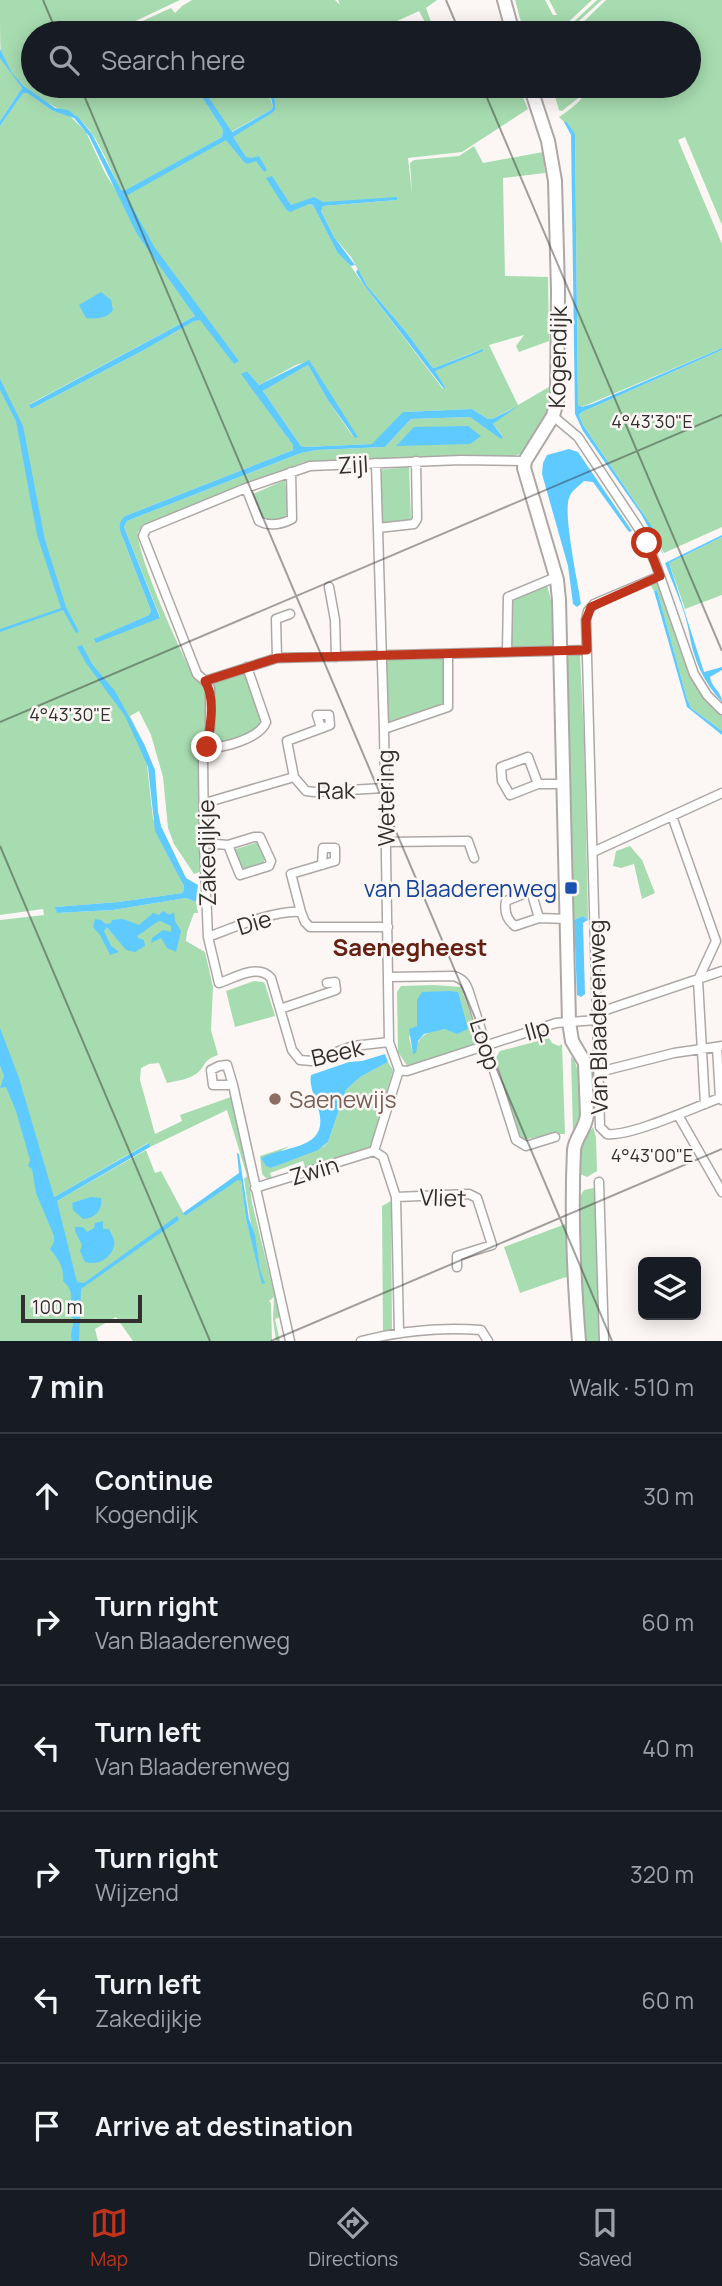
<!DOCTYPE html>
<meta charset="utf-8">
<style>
:root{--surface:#171b24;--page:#20242c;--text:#f1f3f6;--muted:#9ea1a6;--line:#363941;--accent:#bf341a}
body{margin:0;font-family:Manrope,sans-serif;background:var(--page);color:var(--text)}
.controls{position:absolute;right:21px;bottom:21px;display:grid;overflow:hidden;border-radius:10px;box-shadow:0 4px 18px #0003}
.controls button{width:63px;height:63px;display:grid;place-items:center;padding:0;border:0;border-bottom:2px solid var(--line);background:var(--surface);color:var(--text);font:35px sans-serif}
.scale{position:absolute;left:21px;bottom:18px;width:121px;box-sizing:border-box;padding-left:7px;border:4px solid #32302f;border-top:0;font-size:19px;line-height:24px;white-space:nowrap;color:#32302f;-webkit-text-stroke:5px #fcf7f4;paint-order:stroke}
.stop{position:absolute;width:21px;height:21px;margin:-16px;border:5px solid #bf341a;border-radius:50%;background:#fff}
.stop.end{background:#bf341a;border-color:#fff;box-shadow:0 2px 7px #0008}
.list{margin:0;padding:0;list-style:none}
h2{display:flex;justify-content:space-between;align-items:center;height:91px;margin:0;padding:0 28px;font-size:30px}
h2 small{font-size:23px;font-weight:400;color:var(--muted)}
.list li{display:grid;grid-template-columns:46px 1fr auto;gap:21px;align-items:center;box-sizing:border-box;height:126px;padding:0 28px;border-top:2px solid var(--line)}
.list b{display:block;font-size:26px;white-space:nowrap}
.list p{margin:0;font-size:23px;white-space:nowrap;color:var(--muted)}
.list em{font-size:23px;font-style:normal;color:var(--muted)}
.icon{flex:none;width:38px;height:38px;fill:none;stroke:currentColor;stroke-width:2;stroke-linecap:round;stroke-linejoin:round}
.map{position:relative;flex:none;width:722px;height:1341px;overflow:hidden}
.search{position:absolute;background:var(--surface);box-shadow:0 4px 18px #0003;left:21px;right:21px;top:21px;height:77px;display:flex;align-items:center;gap:18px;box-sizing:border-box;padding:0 24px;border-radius:38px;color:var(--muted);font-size:26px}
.sheet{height:847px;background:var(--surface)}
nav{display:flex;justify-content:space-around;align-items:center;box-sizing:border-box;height:98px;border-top:2px solid var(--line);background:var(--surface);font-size:19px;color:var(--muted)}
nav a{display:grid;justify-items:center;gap:4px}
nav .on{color:var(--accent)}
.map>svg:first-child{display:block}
</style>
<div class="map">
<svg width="722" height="1341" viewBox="0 0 722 1341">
<rect width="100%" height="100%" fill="#fcf7f4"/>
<path fill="#a7dcb0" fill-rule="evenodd" d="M0 0H180L110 33H33V86H195L223 130 222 137 125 191H121C109 167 98 134 77 117 70 110 61 111 53 106 34 95 8 76 1 54 0 44 0 12 0 0Z
M192 0H335L340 5 338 0H437L426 8 431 22 426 24 419 11 371 33H116L171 8 175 13 182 6Z
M515 0H545L553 15H557L549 0H592L562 28H567L597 0H602L568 31C554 33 540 33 524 33Z
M606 0H722V225L685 137 678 140 722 244V348L582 407 578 405 575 135 567 122H564L559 117C571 109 581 101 590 88L589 86H689V33H572Z
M0 55 22 88 0 121Z
M201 86H288L273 92 270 98 273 107 271 110 231 132Z
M296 86H518L528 109 462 152 408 158 412 194 410 163 414 160 459 156 474 146 483 163 543 152 545 173 503 178 505 276 548 277 549 341 519 352 516 346 524 335 489 345 518 405 554 384 550 408 546 415 523 453 514 456 304 462 162 517 144 525 138 532C136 553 181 654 194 676 197 681 201 684 205 688V745L200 753 202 871 194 874 174 844 168 828 163 777 151 735 139 711 130 716 145 746 153 819 184 886V890L182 893 118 902 56 907 57 913 113 910 186 898 196 902 198 913H194L187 932 186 941 205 952 213 987 211 1030 218 1055C201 1061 207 1066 196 1074 187 1080 176 1081 167 1083L159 1063 149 1064 141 1068 140 1080 155 1134 182 1121 180 1115 231 1097 243 1140 252 1203 280 1317 275 1319 280 1341H276L273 1319 274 1297 269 1301 271 1303 272 1341H133L116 1317 95 1329 98 1341H0V1066L4 1076 0 1046V920L44 915 43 909 0 915V126L22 93H27L53 111 70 116 86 132 105 173 195 316 30 404 31 409 144 350 200 317 120 196 276 109 274 94ZM272 177 291 205 397 198V200L323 206 321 211 334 237 351 257 367 286 407 333 432 367 434 368 482 349 434 371 445 387 443 389 364 285 345 258 337 252 313 205 309 204 285 208ZM309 361 354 438 327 399 308 365 263 391 301 446 305 447 373 444 404 412 472 409 488 419H492L513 408 493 424 503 436 470 417 411 419 385 447 317 450 301 453 127 521 124 527 160 617 95 639 149 615 151 611 122 536 125 516 293 450V445L242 374 247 371 259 385 296 365ZM227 1110 247 1176 244 1179C248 1210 254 1240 260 1270L246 1219 241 1181 238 1179 185 1216 161 1171 155 1173 146 1150 57 1201 54 1197 148 1143 150 1147Z
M552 86H582V95L562 111 559 110Z
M722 350V527L664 553 640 509 583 425 579 415 582 412Z
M409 467 411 520 381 524 377 470Z
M285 480 289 512C283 521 274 519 264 520L253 494Z
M722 537V595L685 609 669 563Z
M656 582 659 585C676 631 687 680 722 716V731L691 708 687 699 657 590 654 591 650 584Z
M547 585 551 600 553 647H512V598Z
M571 655H580L584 737 588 920 583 916 574 920 564 659Z
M445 658V706L386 725 384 674 387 660Z
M244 672 264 728 257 735 212 746 213 683Z
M258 842 265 859 263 865 242 872 233 850Z
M630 846 642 860 655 893 642 899 634 864 621 868 613 866 616 851Z
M254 981 263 982 265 984 275 1016 235 1027 226 991Z
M434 985 461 987 479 1039 478 1043 408 1067 398 1052 397 992 401 986ZM417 1000 445 1029C425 1033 421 1033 413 1053L409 1037 417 1026Z
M549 1038 552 1043 559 1046 562 1044 565 1134H555L521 1140 495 1059 500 1051Z
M571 1057 574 1059 581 1079 582 1117 573 1133Z
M388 1062 393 1070 373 1142 368 1150 305 1167 303 1161 270 1173 272 1178 267 1179 262 1174 260 1156 290 1146 279 1152 271 1168 324 1146 328 1142 346 1090 360 1077Z
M593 1127 596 1137 597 1171 587 1177 578 1173C577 1152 580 1143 593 1127Z
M593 1188 596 1191 601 1341H584L579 1198 584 1190Z
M391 1201 392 1330 383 1333 382 1206Z
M571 1222 572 1285 566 1277 520 1293 504 1247Z"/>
<path fill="#5fcaff" d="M0 49 12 73 24 86 55 108 68 110 79 118 92 134 121 190 124 191 222 137 223 130 195 86H201L232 132 271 110 273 107 270 94C278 88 287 86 296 86L274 94 276 109 272 113 233 137 246 157 252 158 259 156 267 170 264 172 256 161 247 164 244 162 226 140 126 196 155 248 239 361 234 364 200 320 194 321 144 350 31 409 29 405 195 316 137 234 89 136 74 118 53 111 27 93H23L0 126V121L22 88 0 58Z
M564 122H567L575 134 578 405 582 407 592 404 722 348V350L582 412 579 415 583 425 652 527 664 556 641 514 583 431 575 414 571 135Z
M272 176 291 205 314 197 323 202 397 197V200L323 206 321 211 334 237 355 265 351 266 337 252 313 205 309 204 290 212 285 208 266 178Z
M358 269 367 286 407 333 432 367 434 368 483 349V351L435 371 445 387 444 389 364 285 356 272Z
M101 292 111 300 113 310C106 319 97 319 86 318L79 305Z
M309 360 358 437 355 438 327 399 308 365 263 391 301 446 305 447 372 444 403 412 472 409 488 419H492L518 406 493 424 503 437 501 439 470 417 411 419 385 447 317 450 301 453 127 521 124 527 160 618 96 643 94 639 149 615 151 611 122 536C119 527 118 523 125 516L293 450V445L241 374 247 371 259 385Z
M0 379 23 426 45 540 66 607 79 632 76 633 63 610 0 632V629L61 608 37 535 16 421 0 390Z
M468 426 481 436 470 444 396 446 414 427Z
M569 449 578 452 632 531 629 532 593 482 584 481C579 486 571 491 569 498 563 515 578 583 581 604L577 607 573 604 568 566 542 474 543 463 547 455Z
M722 535V537L669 563 704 672 722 667V670L710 677C711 687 722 692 722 702 703 682 693 658 689 632 685 609 673 585 665 563Z
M657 590 687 699 691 708 722 731V735L687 707 654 591Z
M82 645 92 664 115 691 145 746 155 770 158 812 161 826 186 878 198 885 196 902 186 898 113 910 57 913 55 907 118 902 182 893 184 890V886L155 831 148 767 140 749 125 716 86 663 77 647Z
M163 911 170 915 174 912 175 921 181 931 176 952 167 948 161 938 151 943 152 938 163 930 171 932V926L160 921C152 924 146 931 137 936L138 938 144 940 145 946 135 952 126 950 107 927 104 931 111 946 119 952 110 955 100 935 93 927 95 919 101 920 106 924 111 923 112 920 123 919 139 925 153 913 159 915Z
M583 916 588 920 583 923 585 994 581 997 577 995 574 920Z
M450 991 458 992 468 1029 457 1034 445 1029 424 1034 418 1041 416 1053 413 1054 409 1029 417 1026V1000L422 992Z
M0 1028 19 1078 54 1197 149 1143 150 1147 57 1201 77 1282 84 1283 177 1216 179 1220 81 1289 79 1341H72C70 1334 72 1331 73 1324 75 1313 73 1324 71 1313 69 1300 76 1292 63 1281 64 1267 59 1260 50 1249L54 1242V1236L36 1193 32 1169 28 1166 30 1160 16 1111 6 1087 0 1088 4 1076 0 1066Z
M385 1054 388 1062 360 1077 346 1090 328 1142 318 1150 271 1168 266 1166 261 1158C287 1145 331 1150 318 1108 315 1097 309 1086 311 1075L349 1062 362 1061Z
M237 1153 239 1154 249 1219 255 1235 260 1270 265 1283 262 1284 246 1219 241 1181 238 1180 185 1216 183 1213 239 1173Z
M91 1197 101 1198C103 1210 95 1219 83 1219L73 1210 72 1203Z
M103 1221V1229H109C111 1234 116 1240 114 1246 111 1259 97 1266 85 1262L80 1251 82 1245 75 1231V1227H83L87 1232 94 1228 95 1223Z"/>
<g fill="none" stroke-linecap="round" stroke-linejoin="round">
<defs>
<path id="street" d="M553 416 578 437 641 532 655 562 694 674 707 695 722 710
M376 463 384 729 389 1042 399 1070 374 1151 383 1157 396 1197 399 1332
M246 488 259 521C270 527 282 524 292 519L291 472
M378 528 414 524 417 519 416 461
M660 576 594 604 588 611 586 620 600 1127 607 1134C630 1137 695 1107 720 1098L722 1100
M329 587 335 620 336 657
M507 651 508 597 556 577
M277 658 276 619 290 614
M205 681 277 658 587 650
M384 729 448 707V655
M207 747C223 749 260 738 266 722L247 667
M294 777 287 741 330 725 329 715H317L321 728
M538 784 510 795 502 781 501 767 528 757 538 784H563
M205 803 294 777 306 791 314 792 384 788
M672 816 716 941 698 980 705 1104
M386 842 468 841 474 858
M204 843 228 845 254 837H260L271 861 269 866 240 875 228 845
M593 852 722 793
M301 912 291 874 335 861V848H323L322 865
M539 918 515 926C507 920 504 911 506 901L531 891 539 918 567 919
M208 937C232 928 277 909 301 912L305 922 310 927H388
M389 977 454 976C463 979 466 983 469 992L516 1140 526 1146 555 1137
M280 1009 336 990 335 982 327 983
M597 1013 722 971
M389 1042 353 1046 312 1061 300 1060 292 1050 271 978C258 963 235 978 219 983L208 937 204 843 203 759 210 728V688L205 681 197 674 143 536 146 529 246 488 310 466 461 460 525 461
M717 1047 720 1098
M399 1070 407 1071 556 1023 597 1020
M599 1072 674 1053 722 1046
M233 1085H213L211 1070 219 1066 227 1065 233 1085 290 1341
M678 1115 722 1192
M599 1182 604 1341
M255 1188 374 1151
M396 1197 469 1194 477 1198 492 1245 457 1256V1267
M361 1341C400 1331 441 1327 481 1330L488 1341"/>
<path id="secondary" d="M504 0 513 33
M530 86 548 141 555 181 558 290 557 400 553 416 525 461 524 468 557 580 559 600 569 1022 572 1041 585 1063 587 1115C586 1128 575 1138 574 1150 571 1212 574 1280 579 1341"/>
</defs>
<use href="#street" stroke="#ada8a6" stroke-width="11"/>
<use href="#secondary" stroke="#ada8a6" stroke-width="16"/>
<use href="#street" stroke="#fff" stroke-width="8"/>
<use href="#secondary" stroke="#fff" stroke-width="12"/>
</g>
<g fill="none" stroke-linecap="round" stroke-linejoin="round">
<path stroke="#bf341a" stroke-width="9" d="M207 747C210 728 216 698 205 681L277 658 587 650 586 620 591 607 660 576 647 543"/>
</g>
<path fill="none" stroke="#32302f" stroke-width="2" stroke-opacity="0.45" d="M43 0 57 33M446 0 460 33M80 86 612 1341M482 86 722 651M0 722 722 415M0 846 210 1341M271 1341 722 1149"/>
<rect fill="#1a4fb4" stroke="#fcf7f4" stroke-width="2.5" x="564" y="881" width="14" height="14" rx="3.5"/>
<circle fill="#8d6e63" stroke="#fcf7f4" stroke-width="2.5" cx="275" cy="1099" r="7"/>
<g text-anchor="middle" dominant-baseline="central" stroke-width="5" stroke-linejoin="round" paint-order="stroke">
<g font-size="23" fill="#32302f" stroke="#fcf7f4">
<text transform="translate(557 357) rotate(-89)">Kogendijk</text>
<text transform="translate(353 464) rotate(-3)">Zijl</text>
<text transform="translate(336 790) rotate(-1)">Rak</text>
<text transform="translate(385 798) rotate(-91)">Wetering</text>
<text transform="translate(206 853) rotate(-91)">Zakedijkje</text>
<text transform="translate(254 922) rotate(-17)">Die</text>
<text transform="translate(597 1017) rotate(-91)">Van Blaaderenweg</text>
<text transform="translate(537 1029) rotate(-16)">Ilp</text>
<text transform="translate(486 1044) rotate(72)">Loop</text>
<text transform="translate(337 1052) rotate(-13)">Beek</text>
<text transform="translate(314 1170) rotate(-17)">Zwin</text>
<text transform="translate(443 1197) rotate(2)">Vliet</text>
</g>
<g font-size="23" fill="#164399" stroke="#fcf7f4" text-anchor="end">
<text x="557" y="888">van Blaaderenweg</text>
</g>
<g font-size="23" fill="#785e54" stroke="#fcf7f4" text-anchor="start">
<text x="289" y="1099">Saenewijs</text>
</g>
<g font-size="24" font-weight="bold" fill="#632013" stroke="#fcf7f4">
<text x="410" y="946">Saenegheest</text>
</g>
</g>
<g font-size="18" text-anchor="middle" fill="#32302f" stroke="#fcf7f4" stroke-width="5" stroke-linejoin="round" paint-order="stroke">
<text x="652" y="428">4°43'30"E</text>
<text x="70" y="721">4°43'30"E</text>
<text x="652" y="1162">4°43'00"E</text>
</g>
</svg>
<div class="controls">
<button><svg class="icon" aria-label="layers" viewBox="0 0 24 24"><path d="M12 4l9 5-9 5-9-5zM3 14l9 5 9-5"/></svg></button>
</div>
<div class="scale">100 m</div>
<div class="stop" style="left:647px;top:543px"></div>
<div class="stop end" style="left:207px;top:747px"></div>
<div class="search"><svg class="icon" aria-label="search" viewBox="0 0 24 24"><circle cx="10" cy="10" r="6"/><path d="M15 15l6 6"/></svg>Search here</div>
</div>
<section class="sheet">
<h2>7 min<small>Walk · 510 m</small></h2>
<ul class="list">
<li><svg class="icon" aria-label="ahead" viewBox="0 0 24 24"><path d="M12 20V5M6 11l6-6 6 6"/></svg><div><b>Continue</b><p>Kogendijk</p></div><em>30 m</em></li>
<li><svg class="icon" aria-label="right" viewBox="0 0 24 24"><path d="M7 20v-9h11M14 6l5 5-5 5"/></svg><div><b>Turn right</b><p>Van Blaaderenweg</p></div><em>60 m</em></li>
<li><svg class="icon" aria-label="left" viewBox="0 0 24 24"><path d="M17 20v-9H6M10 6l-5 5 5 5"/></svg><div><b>Turn left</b><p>Van Blaaderenweg</p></div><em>40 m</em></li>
<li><svg class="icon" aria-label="right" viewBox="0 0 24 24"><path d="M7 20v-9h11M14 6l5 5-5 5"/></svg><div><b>Turn right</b><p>Wijzend</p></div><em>320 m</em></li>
<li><svg class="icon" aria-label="left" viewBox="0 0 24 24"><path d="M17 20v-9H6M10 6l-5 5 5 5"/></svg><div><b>Turn left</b><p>Zakedijkje</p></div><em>60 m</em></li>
<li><svg class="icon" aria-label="arrive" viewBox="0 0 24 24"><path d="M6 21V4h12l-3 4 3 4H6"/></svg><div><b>Arrive at destination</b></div></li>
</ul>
</section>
<nav>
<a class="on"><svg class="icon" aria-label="map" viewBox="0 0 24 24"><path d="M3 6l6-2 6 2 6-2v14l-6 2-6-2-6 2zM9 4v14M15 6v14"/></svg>Map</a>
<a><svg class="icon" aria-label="directions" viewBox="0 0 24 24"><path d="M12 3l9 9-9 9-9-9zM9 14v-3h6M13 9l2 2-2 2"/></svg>Directions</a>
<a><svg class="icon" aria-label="saved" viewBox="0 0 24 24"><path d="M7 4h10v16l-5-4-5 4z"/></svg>Saved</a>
</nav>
